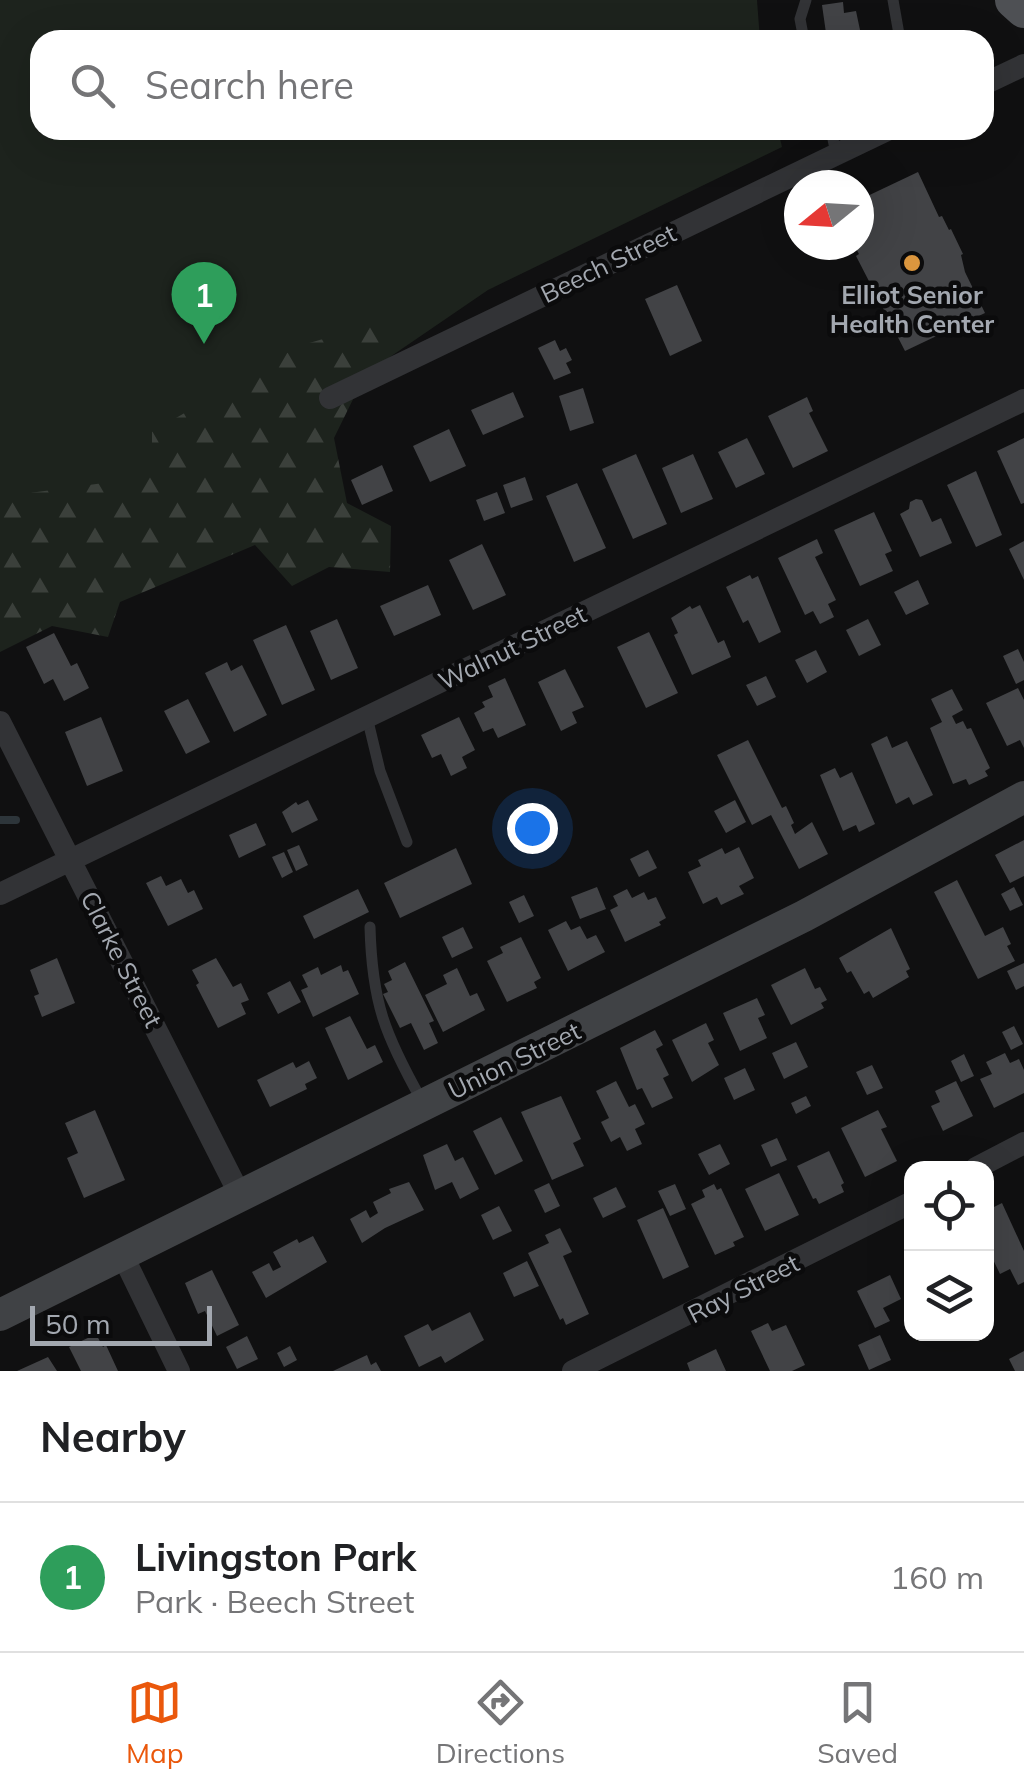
<!DOCTYPE html>
<meta charset="utf-8">
<style>
:root{--surface:#fff;--page:#f2f2f2;--text:#202124;--muted:#757577;--line:#e0e0e0;--accent:#ea580c}
body{margin:0;font-family:Mulish,sans-serif;background:var(--page);color:var(--text)}
.controls{position:absolute;right:30px;bottom:30px;display:grid;overflow:hidden;border-radius:20px;box-shadow:0 10px 40px #0002}
.controls button{width:90px;height:90px;display:grid;place-items:center;padding:0;border:0;border-bottom:2px solid var(--line);background:var(--surface);color:var(--text);font:50px sans-serif}
.compass{position:absolute;left:784px;top:170px;width:90px;height:90px;border-radius:50%;background:var(--surface);box-shadow:0 10px 40px #0002;rotate:252deg}
.scale{position:absolute;left:30px;bottom:25px;width:182px;box-sizing:border-box;padding-left:10px;border:5px solid #a3a8b0;border-top:0;font-size:28px;line-height:35px;white-space:nowrap;color:#a3a8b0;-webkit-text-stroke:8px #0b0b0c;paint-order:stroke}
.you{position:absolute;left:532px;top:828px;width:35px;height:35px;margin:-25px;border:8px solid #fff;border-radius:50%;background:#1a73e8;box-shadow:0 0 0 15px #1a73e833}
.badge{display:grid;place-items:center;width:65px;height:65px;border-radius:50%;background:var(--accent);color:#fff;font-size:32px;font-weight:700}
.pin{position:absolute;translate:-50% -82px;filter:drop-shadow(0 2px 5px #0008)}
.pin::after{content:'';position:absolute;top:52px;width:35px;height:30px;background:inherit;clip-path:polygon(0 0,100% 0,50% 100%)}
.list{margin:0;padding:0;list-style:none}
h2{display:flex;justify-content:space-between;align-items:center;height:130px;margin:0;padding:0 40px;font-size:42px}
h2 small{font-size:32px;font-weight:400;color:var(--muted)}
.list li{display:grid;grid-template-columns:65px 1fr auto;gap:30px;align-items:center;box-sizing:border-box;height:150px;padding:0 40px;border-top:2px solid var(--line)}
.list b{display:block;font-size:38px;white-space:nowrap}
.list p{margin:0;font-size:32px;white-space:nowrap;color:var(--muted)}
.list em{font-size:32px;font-style:normal;color:var(--muted)}
.icon{flex:none;width:55px;height:55px;fill:none;stroke:currentColor;stroke-width:2;stroke-linecap:round;stroke-linejoin:round}
.map{position:relative;flex:none;width:1024px;height:1371px;overflow:hidden}
.search{position:absolute;background:var(--surface);box-shadow:0 10px 40px #0002;left:30px;right:30px;top:30px;height:110px;display:flex;align-items:center;gap:25px;box-sizing:border-box;padding:0 35px;border-radius:30px;color:var(--muted);font-size:38px}
.sheet{height:280px;background:var(--surface)}
nav{display:flex;justify-content:space-around;align-items:center;box-sizing:border-box;height:140px;border-top:2px solid var(--line);background:var(--surface);font-size:28px;color:var(--muted)}
nav a{display:grid;justify-items:center;gap:5px}
nav .on{color:var(--accent)}
.map>svg:first-child{display:block}
</style>
<div class="map">
<svg width="1024" height="1371" viewBox="0 0 1024 1371">
<defs>
<pattern id="forest-firs" width="22" height="20" patternUnits="userSpaceOnUse" patternTransform="scale(2.5)"><rect width="22" height="20" fill="#1d231d"/><path d="M5 1l3.5 6h-7zM16 11l3.5 6h-7z" fill="#3b403b"/></pattern>
</defs>
<rect width="100%" height="100%" fill="#101011"/>
<path fill="#1d231d" d="M0 0H757L760 40H40V130H778L782 147 488 290 330 398 0 613Z"/>
<path fill="url(#forest-firs)" d="M378 323 388 328 334 438 347 503 391 526 390 572 329 567 292 586 255 545 120 602 108 637 52 626 0 652V497L148 477 152 464V432L299 346Z"/>
<g fill="none" stroke-linecap="round" stroke-linejoin="round">
<path stroke="#2d353a" stroke-width="8" d="M0 820H16"/>
</g>
<path fill="#424346" d="M843 2 844 13 856 11 860 30H864L866 40H827L822 5Z
M918 172 939 217 942 216 949 230 951 229 963 254 961 255 965 272 985 313 905 351 856 256 859 254 854 245H859V200Z
M677 285 702 341 670 356 645 299Z
M555 340 560 351 566 348 572 360 566 363 571 373 554 380 538 348Z
M583 388 594 423 570 431 559 396Z
M513 392 524 417 483 435 471 410Z
M807 397 813 411 809 413 828 451 793 468 768 416Z
M449 429 466 466 430 482 413 446Z
M747 438 765 474 736 488 718 452Z
M1024 438V503L1021 504 997 451Z
M636 454 667 524 633 539 602 469Z
M693 454 713 499 681 513 662 468Z
M382 465 393 491 362 505 351 480Z
M976 471 1002 535 976 547 947 485Z
M525 477 533 500 511 508 503 485Z
M577 483 606 548 574 562 546 496Z
M497 492 505 513 484 521 476 500Z
M916 499 922 500 932 522 941 518 952 543 920 557 900 514 909 509 910 502Z
M874 512 892 551 885 554 893 571 860 586 834 530Z
M817 539 823 553 815 557 836 600 828 604 834 617 820 624 813 611 805 615 778 558Z
M1024 541V580L1009 549Z
M482 544 506 595 473 610 449 560Z
M750 575 752 579 758 576 781 632 759 643 748 620 743 623 726 587Z
M918 580 929 604 906 615 894 592Z
M428 585 441 615 394 636 380 606Z
M700 605 718 643 724 640 731 657 692 675 674 635 678 633 671 618 690 606 692 609Z
M337 619 358 668 331 680 310 631Z
M868 619 881 645 859 656 846 630Z
M286 625 315 690 282 705 253 640Z
M649 632 678 693 646 708 617 647Z
M54 633 71 666 77 663 89 688 64 701 53 679 44 684 26 647Z
M1018 649 1024 662V680L1016 684 1003 656Z
M816 650 827 672 807 683 795 660Z
M227 662 231 671 242 665 267 715 234 732 205 673Z
M565 669 584 707 572 712 577 723 561 731 538 682Z
M766 676 776 697 757 706 746 685Z
M505 678 526 725 498 738 493 728 483 732 474 713 485 707 482 702 493 697 488 686Z
M1018 688 1024 700V748L1020 740 1007 746 986 703Z
M952 689 963 710 952 716 956 724 963 721 967 729 971 728 990 768 985 771 988 776 969 785 966 779 953 784 930 728 942 722 931 699Z
M188 699 210 742 186 754 164 711Z
M101 717 123 771 87 786 65 732Z
M459 717 475 750 462 757 467 768 451 776 441 754 432 758 421 735Z
M887 736 892 748 907 741 933 795 913 805 909 797 896 804 871 744Z
M748 740 782 808 786 806 794 823 791 825 795 834 812 822 828 854 799 869 771 815 752 825 717 755Z
M835 768 840 778 852 772 875 824 859 832 856 825 843 831 820 775Z
M308 800 318 820 292 833 282 812 296 802 298 805Z
M735 800 746 822 726 833 714 811Z
M256 823 266 845 239 858 229 835Z
M1024 840V876L1010 883 995 855Z
M299 845 308 865 296 871 287 850Z
M739 847 754 878 739 886 744 894 721 905 717 897 703 904 688 872 701 866 698 860 722 848 725 854Z
M456 848 472 884 400 918 384 883Z
M648 850 657 868 639 877 630 859Z
M284 852 293 872 282 878 272 857Z
M161 876 166 886 181 879 188 893 194 890 203 909 168 926 146 883Z
M957 880 985 936 1003 927 1011 944 1007 946 1015 961 978 979 934 892Z
M597 887 606 909 580 919 571 897Z
M1014 887 1023 905 1010 911 1001 894Z
M358 889 369 912 314 939 303 916Z
M627 889 632 898 644 892 648 900 656 897 666 918 659 922 661 925 625 942 610 910 618 906 613 896Z
M524 895 534 916 519 923 509 902Z
M566 921 571 930 580 926 587 939 596 935 605 952 568 971 548 930Z
M463 927 473 948 452 958 442 937Z
M891 928 910 969 906 971 909 977 873 998 869 991 864 994 851 971 847 973 839 958Z
M521 937 541 978 534 982 537 988 507 1002 487 961 503 953 500 947Z
M57 958 75 1003 42 1017 34 996 39 994 30 970Z
M216 958 233 987 241 983 249 1000 241 1003 246 1014 218 1028 196 985 199 983 192 970Z
M405 962 434 1021 429 1023 438 1043 424 1050 411 1023 400 1028 383 994 388 992 384 984 392 980 388 971Z
M1024 963V986L1016 990 1007 971Z
M341 965 343 972 348 970 359 994 313 1017 301 990 308 987 302 975 318 967 321 975Z
M457 968 470 996 477 993 485 1010 443 1032 425 995 447 984 443 975Z
M805 968 815 989 820 987 827 1000 821 1003 824 1008 791 1025 771 985Z
M290 981 301 1002 278 1014 267 993Z
M757 998 765 1015 758 1018 767 1038 740 1051 723 1013Z
M350 1016 367 1049 375 1045 383 1062 348 1080 325 1028Z
M706 1023 714 1040 708 1043 719 1065 692 1082 672 1040Z
M1014 1026 1023 1044 1011 1050 1002 1032Z
M655 1030 663 1045 656 1049 669 1075 663 1078 673 1098 652 1108 642 1088 637 1090 620 1048Z
M796 1042 808 1067 784 1079 772 1053Z
M1005 1053 1010 1063 1019 1059 1024 1070V1093L994 1108 980 1079 992 1074 986 1062Z
M964 1054 974 1076 961 1082 951 1061Z
M309 1061 317 1078 305 1084 307 1089 270 1107 257 1080 293 1062 296 1068Z
M872 1065 883 1088 867 1095 856 1072Z
M745 1068 755 1090 734 1100 724 1078Z
M616 1081 629 1107 635 1104 645 1124 635 1129 642 1144 627 1151 620 1137 611 1142 601 1122 609 1118 596 1091Z
M956 1081 973 1116 943 1131 931 1106 940 1102 935 1091Z
M561 1096 581 1139 573 1143 584 1166 552 1180 521 1112Z
M806 1096 811 1106 796 1114 791 1103Z
M95 1110 125 1180 84 1198 67 1158 78 1153 65 1123Z
M878 1110 887 1127 881 1129 897 1161 865 1177 841 1128Z
M501 1117 523 1161 495 1175 473 1131Z
M777 1138 787 1160 771 1167 761 1145Z
M447 1144 455 1161 463 1157 479 1189 460 1199 452 1182 435 1190 423 1155Z
M720 1144 730 1164 709 1175 698 1154Z
M829 1151 844 1183 841 1185 844 1192 819 1204 816 1198 813 1199 797 1166Z
M779 1173 799 1215 765 1231 745 1189Z
M409 1182 424 1210 385 1228 362 1243 350 1219 366 1210 370 1218 378 1213 373 1202 391 1193 389 1189Z
M549 1183 560 1206 545 1213 534 1190Z
M675 1184 686 1209 670 1216 658 1191Z
M714 1184 717 1190 721 1188 744 1237 733 1242 735 1246 715 1255 691 1204 705 1197 702 1190Z
M616 1187 626 1207 603 1218 593 1198Z
M1002 1203 1024 1251V1282L1018 1285 1010 1269 1000 1274 986 1245V1211Z
M499 1206 512 1231 493 1240 481 1215Z
M663 1208 689 1267 663 1279 637 1220Z
M560 1228 572 1252 563 1256 589 1314 566 1325 563 1318 560 1320 528 1253 549 1243 545 1235Z
M313 1236 327 1262 266 1298 252 1272 269 1263 273 1271 281 1267 273 1252 297 1239 299 1243Z
M527 1261 539 1286 514 1297 503 1273Z
M212 1270 239 1325 217 1336 205 1311 198 1314 185 1283Z
M890 1275 901 1299 883 1308 890 1321 875 1328 857 1291Z
M470 1312 484 1340 445 1363 441 1356 419 1367 404 1336 428 1324 432 1331Z
M768 1323 772 1331 786 1325 805 1365 792 1371H770L751 1331Z
M96 1334 103 1347 106 1345 118 1371H81L69 1347Z
M880 1335 891 1360 869 1370 858 1345Z
M247 1336 258 1359 237 1369 226 1347Z
M290 1346 297 1360 284 1367 277 1353Z
M716 1349 726 1371H690L687 1363Z
M1024 1351V1371H1015L1009 1359Z
M367 1355 371 1365 376 1362 381 1371H333Z
M48 1357 57 1371H17Z"/>
<g fill="none" stroke-linecap="round" stroke-linejoin="round">
<path stroke="#323336" stroke-width="11" d="M893 0 900 40
M804 40 800 19 806 0
M831 130 836 153
M367 717 380 771 407 842
M370 927C372 1003 385 1035 422 1101"/>
<path stroke="#323336" stroke-width="22" d="M984 84 1024 65
M330 398 887 130
M0 722 241 1197
M0 894 1024 400
M976 1168 1024 1143
M123 1256 179 1371
M573 1371 912 1202"/>
<path stroke="#404245" stroke-width="32" d="M0 1315 804 916 1024 797"/>
<path stroke="#4e5054" stroke-width="38" d="M1014 0 1024 9"/>
</g>
<circle fill="#db963e" stroke="#0b0b0c" stroke-width="4" cx="912" cy="263" r="10"/>
<g text-anchor="middle" dominant-baseline="central" stroke-width="9" stroke-linejoin="round" paint-order="stroke">
<g font-size="25" fill="#a3a8b0" stroke="#0b0b0c">
<text transform="translate(608 263) rotate(-26)">Beech Street</text>
<text transform="translate(512 647) rotate(-26)">Walnut Street</text>
<text transform="translate(122 959) rotate(63)">Clarke Street</text>
<text transform="translate(514 1060) rotate(-26)">Union Street</text>
<text transform="translate(743 1288) rotate(-27)">Ray Street</text>
</g>
<g font-size="25" font-weight="bold" fill="#a3a8b0" stroke="#0b0b0c">
<text x="912" y="294">Elliot Senior<tspan x="912" dy="29">Health Center</tspan></text>
</g>
</g>
</svg>
<div class="controls">
<button><svg class="icon" aria-label="locate" viewBox="0 0 24 24"><circle cx="12" cy="12" r="6"/><path d="M12 2v4M12 18v4M2 12h4M18 12h4"/></svg></button>
<button><svg class="icon" aria-label="layers" viewBox="0 0 24 24"><path d="M12 4l9 5-9 5-9-5zM3 14l9 5 9-5"/></svg></button>
</div>
<svg class="compass" viewBox="-18 -18 36 36"><path d="M0-13l5 13h-10z" fill="#e53935"/><path d="M0 13l5-13h-10z" fill="#757577"/></svg>
<div class="scale">50 m</div>
<div class="you"></div>
<div class="pin badge" style="left:204px;top:344px;background:#2e9e5b">1</div>
<div class="search"><svg class="icon" aria-label="search" viewBox="0 0 24 24"><circle cx="10" cy="10" r="6"/><path d="M15 15l6 6"/></svg>Search here</div>
</div>
<section class="sheet">
<h2>Nearby<small></small></h2>
<ul class="list">
<li><span class="badge" style="background:#2e9e5b">1</span><div><b>Livingston Park</b><p>Park · Beech Street</p></div><em>160 m</em></li>
</ul>
</section>
<nav>
<a class="on"><svg class="icon" aria-label="map" viewBox="0 0 24 24"><path d="M3 6l6-2 6 2 6-2v14l-6 2-6-2-6 2zM9 4v14M15 6v14"/></svg>Map</a>
<a><svg class="icon" aria-label="directions" viewBox="0 0 24 24"><path d="M12 3l9 9-9 9-9-9zM9 14v-3h6M13 9l2 2-2 2"/></svg>Directions</a>
<a><svg class="icon" aria-label="saved" viewBox="0 0 24 24"><path d="M7 4h10v16l-5-4-5 4z"/></svg>Saved</a>
</nav>
